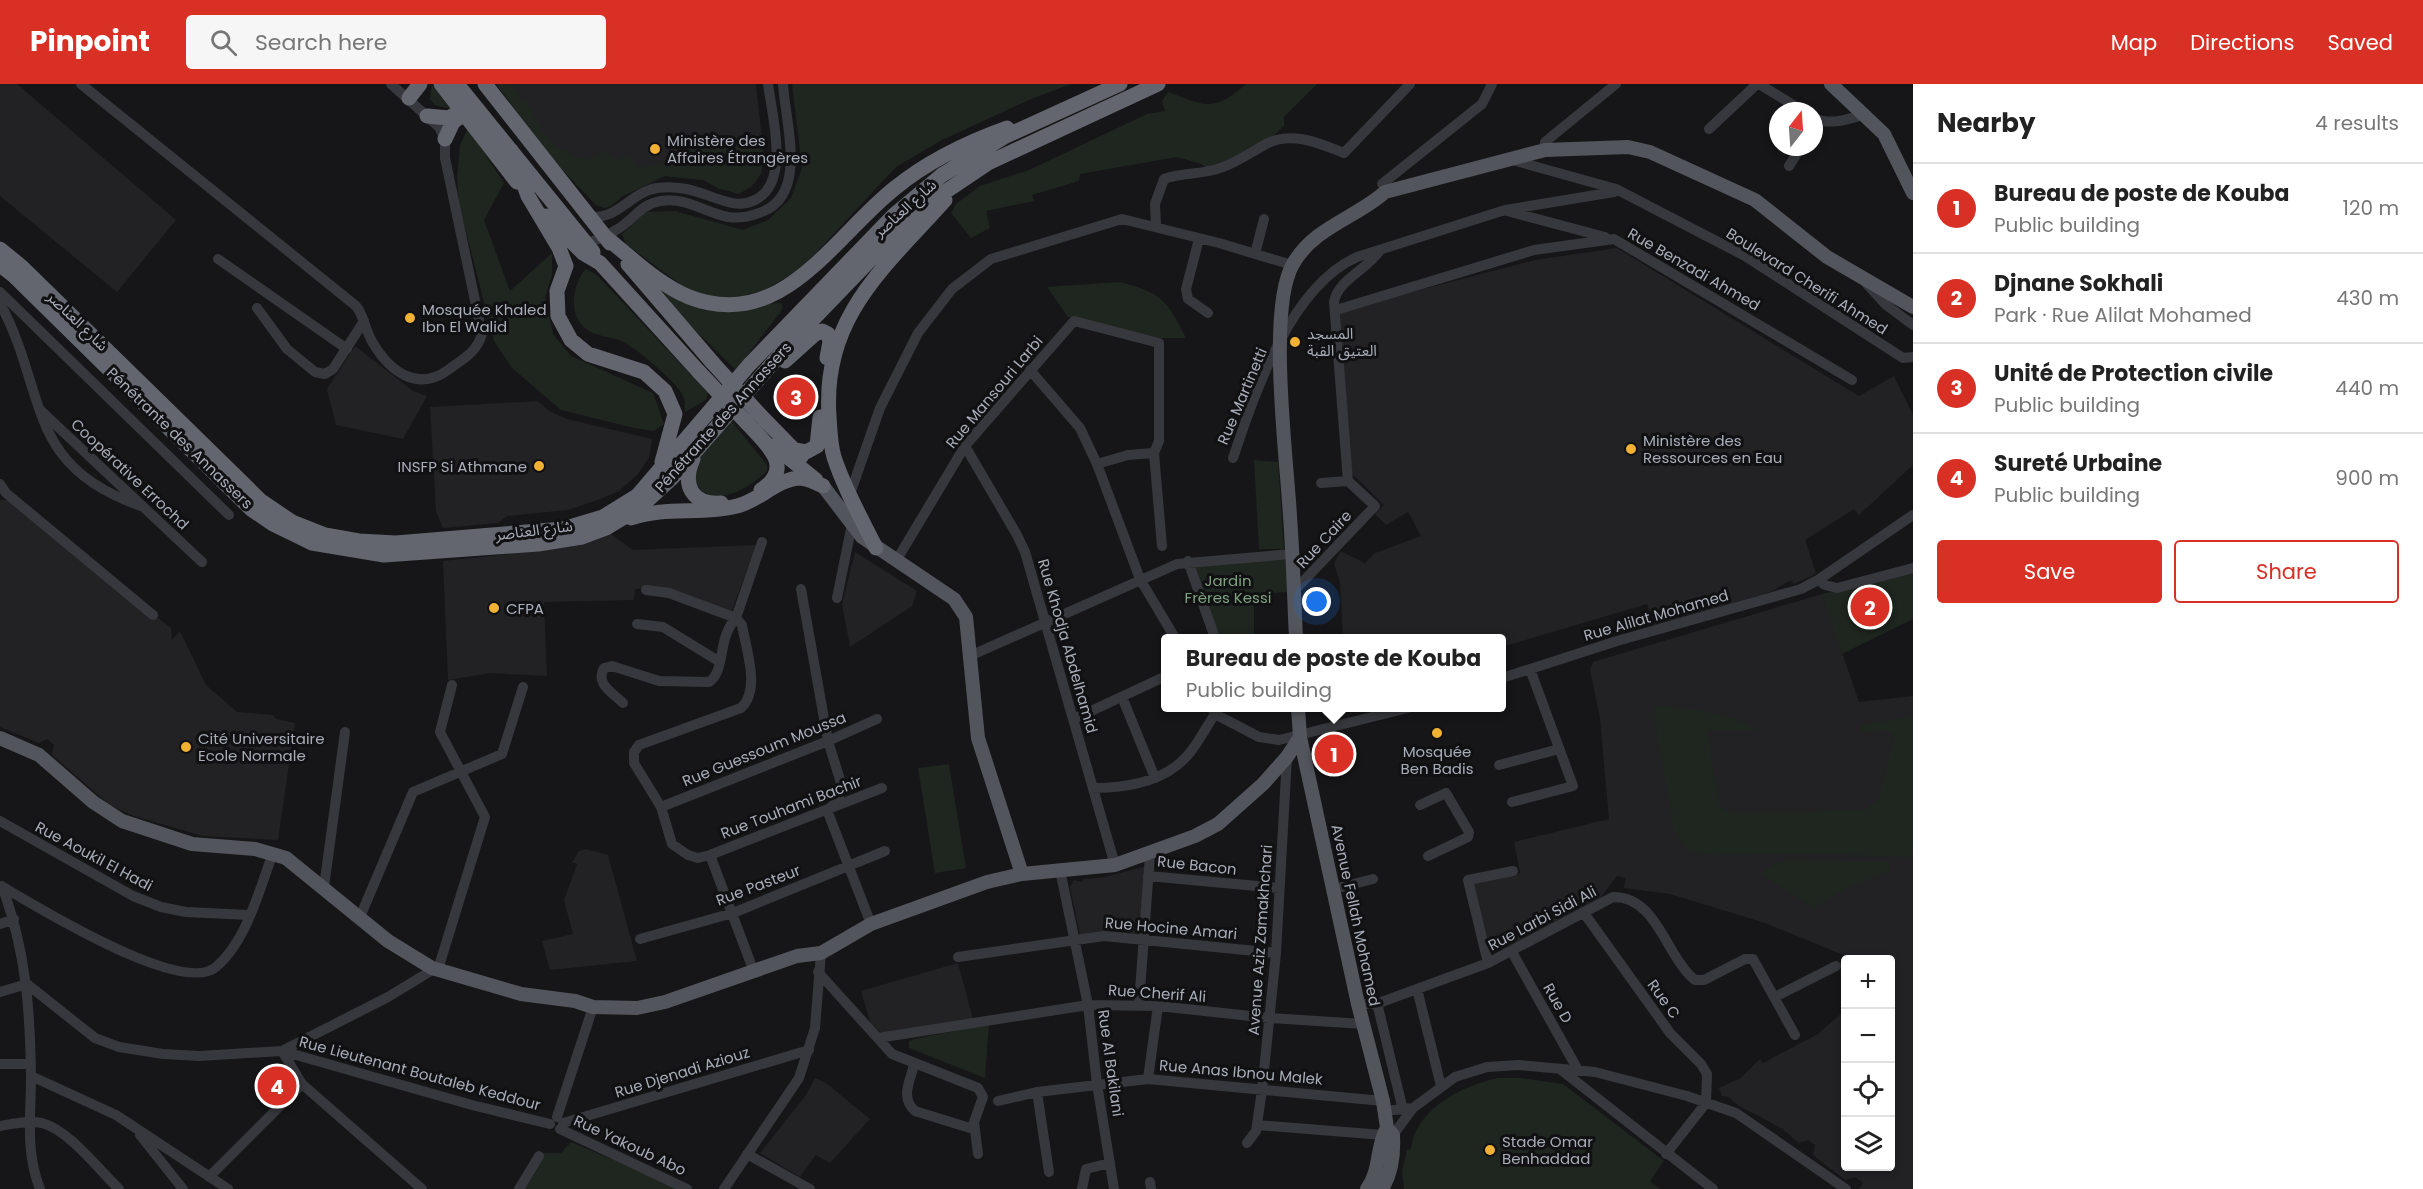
<!DOCTYPE html>
<meta charset="utf-8">
<style>
:root{--surface:#fff;--page:#f6f6f6;--text:#222;--muted:#767676;--line:#e0e0e0;--accent:#d93025}
body{margin:0;font-family:Poppins,"Noto Sans Arabic",sans-serif;background:var(--page);color:var(--text)}
.controls{position:absolute;right:18px;bottom:18px;display:grid;overflow:hidden;border-radius:6px;box-shadow:0 3px 9px #0003}
.controls button{width:54px;height:54px;display:grid;place-items:center;padding:0;border:0;border-bottom:2px solid var(--line);background:var(--surface);color:var(--text);font:30px sans-serif}
.compass{position:absolute;left:1769px;top:18px;width:54px;height:54px;border-radius:50%;background:var(--surface);box-shadow:0 3px 9px #0003;rotate:17deg}
.you{position:absolute;left:1317px;top:518px;width:21px;height:21px;margin:-15px;border:4px solid #fff;border-radius:50%;background:#1a73e8;box-shadow:0 0 0 9px #1a73e833}
.badge{display:grid;place-items:center;width:39px;height:39px;border-radius:50%;background:var(--accent);color:#fff;font-size:20px;font-weight:700}
.pin{position:absolute;translate:-50% -50%;border:3px solid #fff;box-shadow:0 2px 6px #0006}
.popup{position:absolute;left:1161px;top:550px;width:345px;height:78px;box-sizing:border-box;display:grid;place-content:center;border-radius:6px;background:var(--surface);filter:drop-shadow(0 2px 4px #0005);font-size:20px;white-space:nowrap;color:var(--muted)}
.popup b{font-size:22px;color:var(--text)}
.popup::after{content:'';position:absolute;left:50%;top:100%;margin-left:-12px;border:12px solid transparent;border-top-color:var(--surface)}
.list{margin:0;padding:0;list-style:none}
h2{display:flex;justify-content:space-between;align-items:center;height:78px;margin:0;padding:0 24px;font-size:26px}
h2 small{font-size:20px;font-weight:400;color:var(--muted)}
.list li{display:grid;grid-template-columns:39px 1fr auto;gap:18px;align-items:center;box-sizing:border-box;height:90px;padding:0 24px;border-top:2px solid var(--line)}
.list b{display:block;font-size:22px;white-space:nowrap}
.list p{margin:0;font-size:20px;white-space:nowrap;color:var(--muted)}
.list em{font-size:20px;font-style:normal;color:var(--muted)}
.actions{display:flex;gap:12px;padding:18px 24px}
.actions a{flex:1;padding:14px 0;border:2px solid var(--accent);border-radius:6px;text-align:center;font-size:21px;color:var(--accent)}
.actions .main{background:var(--accent);color:#fff}
.icon{flex:none;width:33px;height:33px;fill:none;stroke:currentColor;stroke-width:2;stroke-linecap:round;stroke-linejoin:round}
.map{position:relative;flex:none;width:1913px;height:1105px;overflow:hidden}
header{display:flex;align-items:center;gap:36px;box-sizing:border-box;height:84px;padding:0 30px;background:var(--accent);color:#fff}
header strong{font-size:28px}
nav{display:flex;gap:33px;margin-inline-start:auto;font-size:21px}
.search{width:420px;height:54px;background:var(--page);display:flex;align-items:center;gap:15px;box-sizing:border-box;padding:0 21px;border-radius:6px;color:var(--muted);font-size:22px}
main{display:flex}
aside{flex:1;background:var(--surface)}
.map>svg:first-child{display:block}
</style>
<header>
<strong>Pinpoint</strong>
<div class="search"><svg class="icon" aria-label="search" viewBox="0 0 24 24"><circle cx="10" cy="10" r="6"/><path d="M15 15l6 6"/></svg>Search here</div>
<nav><a>Map</a><a>Directions</a><a>Saved</a></nav>
</header>
<main>
<div class="map">
<svg width="1913" height="1105" viewBox="0 0 1913 1105">
<rect width="100%" height="100%" fill="#161618"/>
<path fill="#222225" d="M0 0H17L176 136 117 208 0 112Z
M496 0H756L764 75 761 90 752 102 739 110 718 104 703 96 665 92 623 112 612 121 605 124 596 121 557 80Z
M1617 164 1859 312 1894 292 1913 331V381L1859 431 1854 425 1805 456 1816 489 1812 492 1793 500 1792 497 1787 498 1773 507 1734 519 1654 542 1647 520 1502 563V554H1343L1340 498 1334 480 1340 467 1365 479 1375 469 1421 452 1408 428 1386 441 1375 430 1384 421 1350 388 1340 227 1535 176Z
M355 262 413 307 427 312 403 355 336 341 327 305Z
M537 317 551 328 567 335 652 355 649 374 637 391 619 407 600 415 568 426 507 432 498 439 443 444 436 427 430 323Z
M0 416H7L143 522 171 544 172 556 180 547 206 601 237 628 273 631 276 635 295 639 278 756 203 752 134 732 111 722 52 671 54 661 47 655 39 659 0 643Z
M610 449 633 466 756 461 731 529 666 504 635 505 634 516 544 518 547 592 490 589 448 596 443 477 537 467Z
M855 468 917 507 912 522 850 563 842 520Z
M1822 510 1859 618 1913 612V1105H1859L1863 1099 1855 1093 1845 1096 1813 1071 1815 1061 1808 1056 1799 1059 1781 1044 1739 1022 1728 1013 1722 1012 1719 1004 1741 994 1760 975 1763 979 1818 950 1845 926 1846 1082H1890V876L1853 875 1765 839 1670 810 1624 804 1626 794 1617 792 1594 822 1524 860 1489 869 1473 800 1520 789 1514 758 1609 735 1600 634 1590 586 1593 578Z
M586 765 608 771 637 877 550 886 542 857 573 850 564 816 577 780 572 778 579 767Z
M1146 782 1141 852 1080 851 1070 803 1074 796 1082 798 1084 795 1105 793Z
M958 879 974 939 886 952 871 941 861 907Z
M815 994 826 999 870 1035 830 1079 816 1071 800 1093 760 1069 806 1011Z"/>
<path fill="#1e261f" d="M496 0H512L522 18 526 16 543 48 557 63 570 68 568 70 586 76 606 67 616 76 628 71 639 84 677 76 690 63 762 56C765 83 764 96 739 110L718 104 703 96 665 92 623 112 612 121 605 124 596 121 557 80Z
M792 0H1071L1031 15 942 56 896 83 802 184 765 206 725 216 689 207 626 160 622 150 646 128 675 127 743 146 768 136 791 114 802 84Z
M1246 0H1317L1284 33V42L1257 66 1211 87 1201 80 1177 73 1080 90 1079 97 1032 111 1034 117 986 127 990 144 971 154 951 129 956 120 980 102 1029 86 1147 30 1165 27 1162 17 1168 8C1206 22 1213 29 1246 0Z
M432 1 451 25 435 21 430 15Z
M468 44 504 99 484 136 510 207 552 169V191L545 213 553 250 571 272 653 309 664 340 654 347 634 344 561 326 512 284 494 257 459 120 457 94 460 61Z
M585 185 596 190 708 309 706 316 685 328C685 322 685 315 682 310 677 299 638 266 627 260 618 254 606 254 596 250 567 240 570 206 585 185Z
M1120 198C1162 209 1166 215 1186 254H1160L1068 233 1047 203Z
M649 201 763 220 782 219V226L736 286Z
M730 335 767 381V387C753 401 720 423 701 406 695 400 693 392 695 385 700 366 718 350 730 335Z
M1254 376 1278 378 1284 465H1259Z
M1285 475 1289 508 1254 510V554H1219L1193 481Z
M1913 489V535L1842 570 1822 510Z
M1658 621C1689 626 1732 628 1758 646H1707L1719 720 1727 727 1736 729 1865 726 1879 715 1895 652 1886 646 1861 649V641L1913 632V770L1909 773 1824 770 1712 771 1688 767 1674 746 1653 628Z
M949 680 966 784 935 789 918 684Z
M1787 776 1889 778 1891 786 1842 806 1814 824 1761 790 1772 781Z
M989 940 985 994 909 964V957L915 955Z
M1498 994H1520L1563 1000 1664 1077 1650 1097 1660 1105H1404L1402 1087 1407 1066 1411 1065C1415 1025 1463 1001 1498 994Z
M571 1058 682 1105H523L543 1069H561Z"/>
<g fill="none" stroke-linecap="round" stroke-linejoin="round">
<path stroke="#37383d" stroke-width="10" d="M81 0 356 222C365 233 365 247 373 259 390 288 418 308 448 286 463 275 477 268 482 250L445 74V55L439 43 391 0
M1759 0 1803 27
M1814 34C1830 42 1849 35 1866 30
M1709 45 1757 0
M1545 66V58L1616 0
M1512 76 1616 105
M1789 82 1801 63
M1382 100 1482 20 1492 0
M1507 127 1605 153
M587 132C616 139 630 108 657 104 685 100 703 111 728 118 738 121 747 120 755 116 791 99 772 32 768 0
M1156 142 1155 120 1164 95C1183 88 1204 91 1223 83 1239 77 1253 67 1268 59 1293 47 1321 60 1344 69L1410 0
M1199 155 1186 205 1188 215 1208 229
M587 160C596 155 607 152 616 146 633 137 640 120 661 117 687 113 704 128 728 133 740 135 752 132 764 127 808 108 785 37 783 0
M1255 170 1264 135
M218 175 347 265
M1865 198 1885 220 1913 241
M0 208 229 431
M0 219C48 309 24 382 141 422
M257 224 287 265 315 288 325 290 333 285 364 237
M1336 226 1534 166 1614 155 1852 296
M1030 286 1080 344 1097 380 1140 495 1175 554
M40 326 202 478
M965 362 1017 451 1025 468 1115 781
M1233 374C1255 309 1290 203 1357 173L1505 126 1614 108 1616 105 1745 172 1903 274 1913 273
M1097 380 1128 371 1154 369
M1321 399 1348 397
M0 400 6 409 153 531
M850 410 880 324 918 249 952 205 991 175 1122 135 1219 159 1292 181
M896 477 965 362 1074 237 1159 259V357L1154 369 1162 462
M1188 477 1215 554
M1818 496 1825 501 1837 504 1913 484
M801 505 828 657 841 699 838 717 827 726 871 840
M646 506 669 509 736 534 762 458
M1293 508 1375 422 1348 397 1334 218C1338 195 1369 185 1380 166
M837 514 852 440
M637 540 663 543 720 578
M972 571 1177 480 1291 470
M1502 594 1617 557 1801 505 1818 496 1913 431
M1122 613 1155 694
M623 619C612 608 595 600 604 584L612 582 659 597 709 598C726 587 717 554 736 534L742 541C746 565 761 606 741 624L639 661 634 668V679L661 723 672 760 688 771 698 774 710 771 754 888
M1212 624 1215 630 1259 653 1279 656 1408 624
M1074 635 1166 592
M1499 681 1559 665
M1093 704C1124 704 1164 698 1187 672 1198 660 1206 643 1215 630
M1512 718 1573 702 1530 585
M1420 721 1446 709 1469 748 1468 753 1428 772
M661 723 828 657 877 635
M0 737 133 812 161 823 186 828 249 831
M710 771 882 704
M1060 786 1088 921 1097 1000 1114 1105
M1148 792 1279 804
M2 802C26 867 30 924 31 992 31 1031 25 1067 40 1105
M3 803C37 823 182 912 216 883 247 857 259 806 273 769
M324 803 345 648
M1334 805 1373 795
M1584 829 1670 949 1701 980 1707 990 1706 1019 1666 1070
M360 833 413 708 502 670 523 603
M0 840 14 835
M640 855 733 829 885 767
M1512 868 1578 986
M958 873 1104 852 1276 869
M1488 879 1468 796 1513 787
M818 888 892 970 978 1004 983 1013 974 1038 978 1070
M27 900 95 954 119 963 163 970 199 972 282 967 388 913 439 882 485 733 440 648 452 601
M1417 905 1441 1002
M0 908 27 900
M1775 913 1836 882
M1377 919 1403 1026
M1139 920 1150 770
M1358 920H1376L1488 879 1613 813C1657 812 1666 873 1695 896H1704L1745 875H1753L1795 951
M878 954 1088 921 1158 922 1269 934 1364 940
M282 967 472 1021 550 1040
M282 967 302 1000 422 1105
M0 980H30
M914 981C910 997 900 1014 915 1027L973 1045
M1560 985 1713 1105
M31 992 116 1031 228 1105
M1148 995 1158 922
M1037 1008 1049 1088
M998 1017 1037 1008 1148 995 1383 1017
M1413 1024 1455 993 1487 983 1519 981 1595 988 1687 1012 1736 1029 1846 1105
M1385 1027 1413 1024 1393 1051
M557 1033 593 923
M563 1039 809 966
M1257 1041 1383 1051
M0 1042C13 1040 28 1036 42 1039 69 1046 99 1086 119 1105
M560 1045 687 1105
M140 1051 183 1105
M1247 1059 1256 1047 1262 1006 1276 869 1287 673
M747 1070 810 1105
M209 1093 302 1000
M1150 1098 1151 1105
M519 1105 539 1072
M724 1105 799 994 815 944 821 869
M1082 1105 1086 1085 1110 1079"/>
<path stroke="#53555c" stroke-width="14" d="M1831 0 1884 50 1913 109
M823 402 862 453 954 515 966 533 978 654 1022 790
M1296 554C1294 514 1293 473 1290 432 1287 377 1267 224 1293 180 1314 143 1356 134 1385 108L1545 66 1628 63 1650 68 1755 116 1827 173 1913 223
M1298 624 1300 653 1358 920 1383 1017 1387 1044
M0 654 39 671 93 718 122 737 192 760 255 765 286 774 388 857 432 884 521 910 575 917 593 923 637 924 665 918 797 872 821 869 871 840 987 798 1022 790 1115 781 1195 752 1218 740 1263 700 1287 673 1300 653
M1367 1105C1381 1086 1376 1062 1387 1044
M1382 1105C1392 1089 1394 1069 1393 1051L1387 1044"/>
<path stroke="#63666e" stroke-width="15" d="M441 0 517 98
M457 0 593 168
M485 0 610 159
M409 14 420 0
M427 32 449 34 462 26
M445 55 453 38 462 31
M511 66 528 112 559 164 566 182 557 207 558 232 571 256 588 270 644 288 665 307 675 330 662 378
M546 132 583 169 600 179 699 288
M604 152C630 172 657 200 689 213 782 249 833 153 895 104 928 77 968 58 1007 44
M0 165 22 183 261 417 292 438 325 451 359 457 396 459 563 445 603 433 637 412 749 281 894 131 942 91 1004 53 1120 0
M628 180 712 278
M0 181 13 191 251 425 273 440 312 459 384 471 538 460 582 453 606 444 639 424 672 394 791 258 900 145 936 114 988 79 1158 0
M785 277 815 250 822 247 828 250 830 258 827 274
M760 331 801 373
M747 339C766 360 796 383 761 406
M774 362 816 396
M795 366 806 368 817 362 820 333
M693 375C682 400 691 421 721 419
M631 434C666 422 702 431 737 422 759 417 778 394 801 394 808 395 817 399 823 402
M876 464C861 434 844 404 834 373 830 360 830 346 829 332 822 233 885 183 945 116"/>
<path stroke="#63666e" stroke-width="15" d="M712 278 760 331
M699 288 747 339"/>
</g>
<g fill="#f2b134" stroke="#111113" stroke-width="2">
<circle cx="655" cy="65" r="6"/>
<circle cx="410" cy="234" r="6"/>
<circle cx="1295" cy="258" r="6"/>
<circle cx="1631" cy="365" r="6"/>
<circle cx="539" cy="382" r="6"/>
<circle cx="494" cy="524" r="6"/>
<circle cx="1437" cy="649" r="6"/>
<circle cx="186" cy="663" r="6"/>
<circle cx="1490" cy="1066" r="6"/>
</g>
<g text-anchor="middle" dominant-baseline="central" stroke-width="6" stroke-linejoin="round" paint-order="stroke">
<g font-size="15" fill="#a8adb8" stroke="#111113" text-anchor="start">
<text x="667" y="56">Ministère des<tspan x="667" dy="17">Affaires Étrangères</tspan></text>
<text x="422" y="225">Mosquée Khaled<tspan x="422" dy="17">Ibn El Walid</tspan></text>
<text x="1307" y="249">المسجد<tspan x="1307" dy="17">العتيق القبة</tspan></text>
<text x="1643" y="356">Ministère des<tspan x="1643" dy="17">Ressources en Eau</tspan></text>
<text x="527" y="382" text-anchor="end">INSFP Si Athmane</text>
<text x="506" y="524">CFPA</text>
<text x="198" y="654">Cité Universitaire<tspan x="198" dy="17">Ecole Normale</tspan></text>
<text x="1437" y="667" text-anchor="middle">Mosquée<tspan x="1437" dy="17">Ben Badis</tspan></text>
<text x="1502" y="1057">Stade Omar<tspan x="1502" dy="17">Benhaddad</tspan></text>
</g>
<g font-size="15" fill="#a8adb8" stroke="#111113">
<text transform="translate(905 124) rotate(-42)">شارع العناصر</text>
<text transform="translate(1694 185) rotate(30)">Rue Benzadi Ahmed</text>
<text transform="translate(1807 197) rotate(32)">Boulevard Cherifi Ahmed</text>
<text transform="translate(78 237) rotate(44)">شارع العناصر</text>
<text transform="translate(994 308) rotate(-50)">Rue Mansouri Larbi</text>
<text transform="translate(1242 312) rotate(-67)">Rue Martinetti</text>
<text transform="translate(723 333) rotate(-48)">Pénétrante des Annassers</text>
<text transform="translate(180 354) rotate(44)">Pénétrante des Annassers</text>
<text transform="translate(130 390) rotate(43)">Coopérative Errochd</text>
<text transform="translate(534 446) rotate(-7)">شارع العناصر</text>
<text transform="translate(1324 455) rotate(-47)">Rue Caire</text>
<text transform="translate(1656 531) rotate(-16)">Rue Alilat Mohamed</text>
<text transform="translate(1068 562) rotate(74)">Rue Khodja Abdelhamid</text>
<text transform="translate(764 665) rotate(-22)">Rue Guessoum Moussa</text>
<text transform="translate(791 723) rotate(-21)">Rue Touhami Bachir</text>
<text transform="translate(94 772) rotate(28)">Rue Aoukil El Hadi</text>
<text transform="translate(1197 781) rotate(6)">Rue Bacon</text>
<text transform="translate(758 801) rotate(-21)">Rue Pasteur</text>
<text transform="translate(1356 831) rotate(78)">Avenue Fellah Mohamed</text>
<text transform="translate(1542 834) rotate(-28)">Rue Larbi Sidi Ali</text>
<text transform="translate(1171 844) rotate(5)">Rue Hocine Amari</text>
<text transform="translate(1260 856) rotate(-86)">Avenue Aziz Zamakhchari</text>
<text transform="translate(1157 909) rotate(4)">Rue Cherif Ali</text>
<text transform="translate(1664 915) rotate(54)">Rue C</text>
<text transform="translate(1558 919) rotate(61)">Rue D</text>
<text transform="translate(1111 979) rotate(82)">Rue Al Bakilani</text>
<text transform="translate(682 988) rotate(-17)">Rue Djenadi Aziouz</text>
<text transform="translate(1241 988) rotate(5)">Rue Anas Ibnou Malek</text>
<text transform="translate(420 989) rotate(15)">Rue Lieutenant Boutaleb Keddour</text>
<text transform="translate(630 1061) rotate(25)">Rue Yakoub Abo</text>
</g>
<g font-size="15" fill="#7fa381" stroke="#111113">
<text x="1228" y="496">Jardin<tspan x="1228" dy="17">Frères Kessi</tspan></text>
</g>
</g>
</svg>
<div class="controls">
<button>+</button>
<button>−</button>
<button><svg class="icon" aria-label="locate" viewBox="0 0 24 24"><circle cx="12" cy="12" r="6"/><path d="M12 2v4M12 18v4M2 12h4M18 12h4"/></svg></button>
<button><svg class="icon" aria-label="layers" viewBox="0 0 24 24"><path d="M12 4l9 5-9 5-9-5zM3 14l9 5 9-5"/></svg></button>
</div>
<svg class="compass" viewBox="-18 -18 36 36"><path d="M0-13l5 13h-10z" fill="#e53935"/><path d="M0 13l5-13h-10z" fill="#767676"/></svg>
<div class="you"></div>
<div class="pin badge" style="left:1334px;top:670px">1</div>
<div class="popup"><b>Bureau de poste de Kouba</b>Public building</div>
<div class="pin badge" style="left:1870px;top:523px">2</div>
<div class="pin badge" style="left:796px;top:313px">3</div>
<div class="pin badge" style="left:277px;top:1002px">4</div>
</div>
<aside>
<h2>Nearby<small>4 results</small></h2>
<ul class="list">
<li><span class="badge">1</span><div><b>Bureau de poste de Kouba</b><p>Public building</p></div><em>120 m</em></li>
<li><span class="badge">2</span><div><b>Djnane Sokhali</b><p>Park · Rue Alilat Mohamed</p></div><em>430 m</em></li>
<li><span class="badge">3</span><div><b>Unité de Protection civile</b><p>Public building</p></div><em>440 m</em></li>
<li><span class="badge">4</span><div><b>Sureté Urbaine</b><p>Public building</p></div><em>900 m</em></li>
</ul>
<div class="actions"><a class="main">Save</a><a>Share</a></div>
</aside>
</main>
